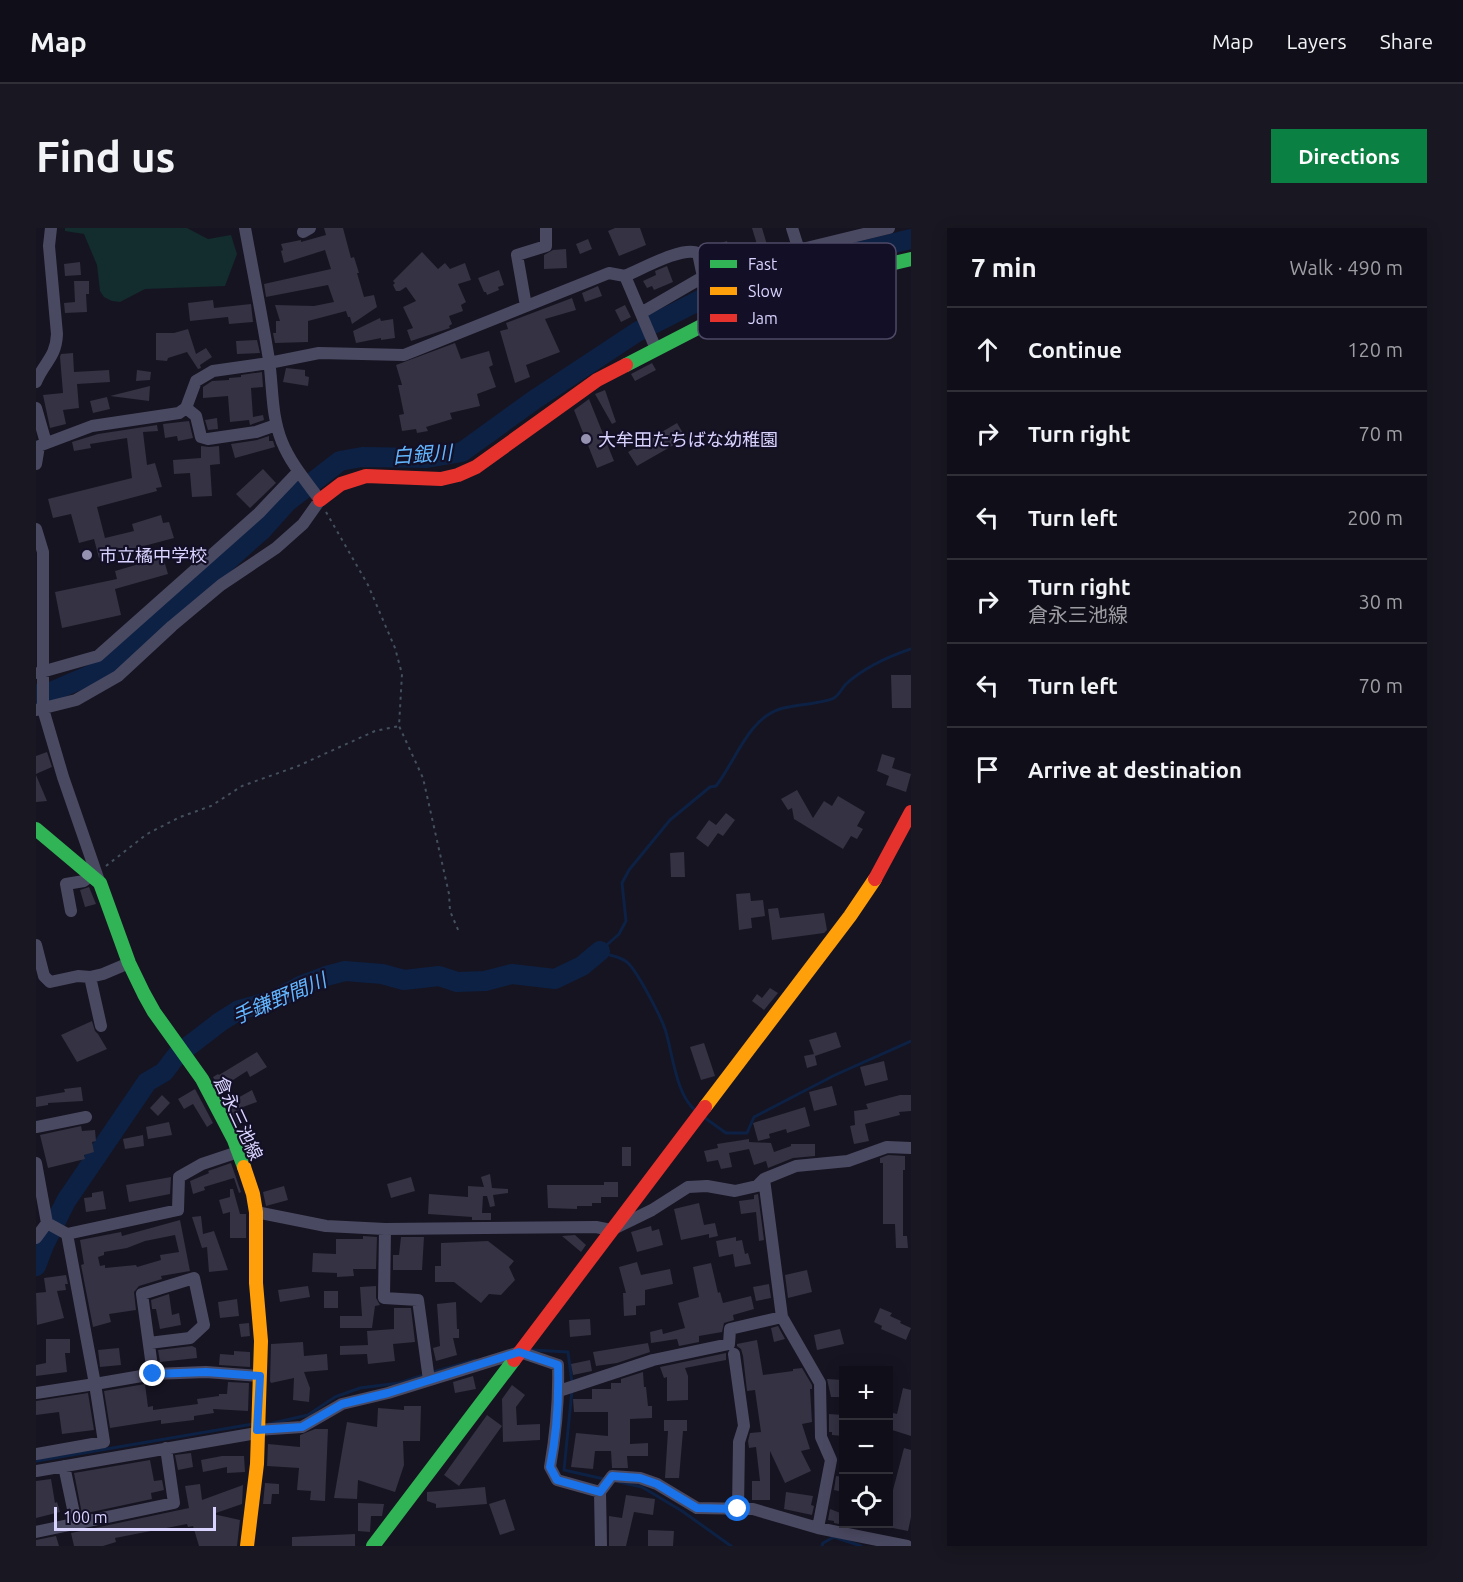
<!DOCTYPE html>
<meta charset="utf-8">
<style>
:root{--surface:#100f19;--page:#191822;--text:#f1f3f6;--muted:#9c9ca2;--line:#302f38;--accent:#0b8043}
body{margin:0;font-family:Ubuntu,"Noto Sans JP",sans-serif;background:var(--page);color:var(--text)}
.controls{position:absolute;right:18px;bottom:18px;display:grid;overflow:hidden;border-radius:0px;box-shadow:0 3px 15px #0003}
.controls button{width:54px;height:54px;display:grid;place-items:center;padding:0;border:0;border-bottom:2px solid var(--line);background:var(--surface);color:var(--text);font:30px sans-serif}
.scale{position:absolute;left:18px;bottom:15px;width:162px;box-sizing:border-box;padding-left:6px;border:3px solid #d9d4ff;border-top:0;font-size:16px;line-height:21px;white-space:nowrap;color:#d9d4ff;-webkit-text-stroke:4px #130f26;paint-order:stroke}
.stop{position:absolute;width:18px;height:18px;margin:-14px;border:4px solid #1a73e8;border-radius:50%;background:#fff}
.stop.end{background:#1a73e8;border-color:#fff;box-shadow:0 2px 6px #0008}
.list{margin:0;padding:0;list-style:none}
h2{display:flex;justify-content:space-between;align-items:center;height:78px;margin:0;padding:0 24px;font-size:26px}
h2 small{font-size:20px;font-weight:400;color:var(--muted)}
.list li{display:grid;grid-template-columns:39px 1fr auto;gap:18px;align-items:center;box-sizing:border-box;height:84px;padding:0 24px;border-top:2px solid var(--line)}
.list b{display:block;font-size:22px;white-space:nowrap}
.list p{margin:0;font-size:20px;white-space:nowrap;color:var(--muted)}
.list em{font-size:20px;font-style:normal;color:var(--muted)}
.icon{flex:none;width:33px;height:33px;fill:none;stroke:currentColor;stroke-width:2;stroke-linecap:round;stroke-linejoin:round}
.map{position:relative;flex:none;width:875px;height:1318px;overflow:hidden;border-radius:0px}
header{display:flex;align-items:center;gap:36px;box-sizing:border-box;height:84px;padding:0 30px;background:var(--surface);border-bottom:2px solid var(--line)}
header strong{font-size:28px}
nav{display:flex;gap:33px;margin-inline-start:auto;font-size:21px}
.intro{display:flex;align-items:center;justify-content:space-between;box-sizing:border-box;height:144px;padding:0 36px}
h1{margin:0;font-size:42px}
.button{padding:15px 27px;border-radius:0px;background:var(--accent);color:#fff;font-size:21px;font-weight:700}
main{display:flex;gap:36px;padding:0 36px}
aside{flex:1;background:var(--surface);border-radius:0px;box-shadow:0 3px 15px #0003}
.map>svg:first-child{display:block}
</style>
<header>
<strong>Map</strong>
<nav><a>Map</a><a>Layers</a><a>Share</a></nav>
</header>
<div class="intro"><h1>Find us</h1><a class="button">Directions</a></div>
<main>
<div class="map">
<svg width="875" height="1318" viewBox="0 0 875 1318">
<rect width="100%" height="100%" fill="#161421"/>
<path fill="#132c2d" d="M29 0H151L172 11 195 7 201 26 189 58 109 61 84 74 76 73 68 69 64 63 61 37 48 6 29 3Z"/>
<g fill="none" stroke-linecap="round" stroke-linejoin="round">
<path stroke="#0d2144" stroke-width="3" d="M660 883C639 866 637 825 629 801 624 787 603 747 593 736 585 727 573 729 564 723L583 706 590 693 586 655 593 642 634 592 674 559 680 558C699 534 712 491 744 481 757 477 790 475 798 470 804 466 806 460 810 456 829 439 851 429 875 421
M669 890 690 905H711L718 889 799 847 875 813
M496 1122 532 1124 536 1155
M394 1145 439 1132
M536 1162 528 1242 568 1251
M233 1196 272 1187 299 1169 324 1160 363 1155 388 1147
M0 1233 217 1196
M583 1254 606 1259 646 1283 695 1318
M786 1318 787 1315 798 1309 825 1318"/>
<path stroke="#0d2144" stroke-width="20" d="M0 466 15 464 73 439 226 302 251 274 304 233 326 229 391 230 426 224 498 172 601 104 670 69 744 43 875 11
M0 1038 8 1017 30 973 111 854 128 844 141 827 184 794 203 782 238 772 266 757 290 748 309 743 346 746 368 752 403 748 421 754 449 753 476 746 519 751 546 738 564 723"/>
</g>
<path fill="#343243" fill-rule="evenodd" d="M288 0H307L315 30 318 29 323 45H321L328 69 338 67 341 79 316 96 314 89H312L310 83 272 93V114L239 115 237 105H240V93H244L239 77 278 78 298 74 292 57 230 69 228 56 295 41 289 22 248 35 245 23 247 22 245 16 265 12V14L290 7Z
M579 0H604L610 17 583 28 572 3Z
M716 0H726L732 20 723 23Z
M552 11 556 21 544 26 540 16Z
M691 13 695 28 673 36 671 26 677 25 675 18Z
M530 21 531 40 508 41V27L517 22Z
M386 24 402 41 409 35 414 41 429 35 435 52 422 56 430 74 425 77 427 83 413 88 416 96 413 98 414 100 375 113 371 102 377 100 367 79 380 73 370 59 364 63H360L357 57 359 55 357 53Z
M44 34 45 47 29 48 28 36Z
M631 38 637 54 618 62 616 58 611 60 607 53 620 47 619 43Z
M463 42 468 57 462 59 463 62 451 67 450 64H448L442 50Z
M38 53H53V66H50L51 84 29 85 28 75 39 74Z
M562 58 566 68 549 74 546 65Z
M536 70 540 82 509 91 524 124 490 137 494 149 479 155 464 103 472 101 470 95Z
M177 72 178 80 215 76 217 94 193 96 192 89 154 93 152 75Z
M589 77 595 89 585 94 579 82Z
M344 90 345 93 357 91 359 110 345 112V110L320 115 317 103Z
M152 101 160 126 170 120 176 129 164 137 165 140 162 141 151 124 132 130 131 133 120 132V105H138Z
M221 112 224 125 201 126 200 113Z
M419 115 425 131 453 123 457 137 453 139 460 159 441 166 444 178 414 185 416 191 390 199 392 203 381 205 380 201 366 203 363 187 368 186 362 157H366L360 137Z
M37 125 38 144 73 142 74 154 41 156 43 180 27 182 30 196 14 200 7 167 27 165 24 129 25 126Z
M616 135 620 142 599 153 595 146Z
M250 140 269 142V148L273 149 272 158 247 154Z
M101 142 115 144 114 152 100 153Z
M226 144 227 159 215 160 217 189 227 187 228 192 214 197 213 192 194 194 192 168 167 170V159L176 153 193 152V150L205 149V147Z
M114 158 113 173 74 168Z
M569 162 580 194 576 196 559 166Z
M71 169 74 181 57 185 54 173Z
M553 171 578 233 561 240 538 182Z
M181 190 182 201 172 202 169 192Z
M153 193 157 210 142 213 141 208 129 210 127 196Z
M641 195 650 210 601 238 592 224Z
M121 197 122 203 107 204 111 237 119 235 126 259 120 260 121 263 61 279 69 310 98 303 96 296 125 287 127 295 133 294 138 310 63 330 58 311 43 315 35 286 17 290 12 271 96 250 91 210 54 216 55 220 38 223 36 214 62 206Z
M233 208V213H237L239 219 199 230 195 216 221 212Z
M165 218 173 219 183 218 184 236 174 237 176 268 156 269 154 245 138 246 137 232 165 230Z
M227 241 240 255 214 280 200 266Z
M127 329 132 346 79 361 85 387 26 400 19 364 81 351 79 343Z
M855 447H875V480H856Z
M11 524 16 539 0 546V528Z
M846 526 859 530 856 540 875 546 870 564 850 557 853 548 841 543Z
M0 547 11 573 0 574Z
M761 562 777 590 788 573 796 578 802 568 829 584 821 598 827 601 821 611 815 608 807 621 758 591 756 580 752 582 745 571Z
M690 585 699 592 687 608 682 605 672 619 660 610 673 592 680 597Z
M648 624 649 649H635L634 625Z
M53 659 60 676 49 679 44 662Z
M714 665 715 673 727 672 729 688 715 690 716 700 703 702 700 666Z
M742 680 744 690 788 685 791 702 788 705 736 712 732 681Z
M734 760 742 765 728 782 716 773 721 766 726 770Z
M56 793 59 803 62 806 71 821 41 834 25 807Z
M800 804 805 819 779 828 781 837 771 840 768 828 778 826 773 812Z
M668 815 679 848 665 852 654 819Z
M221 824 231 839 214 849 211 843 183 861 177 849 182 846 183 847Z
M848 833 852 852 829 858 824 839Z
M796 858 801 877 778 883 773 864Z
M45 859 47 873 12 875V877L0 879V869L29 864 28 861Z
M159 861 177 895 171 899 157 876 148 881 142 871Z
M216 862 221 874 207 879 213 893 202 897 193 880 201 877 198 872Z
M126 867 134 875 122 888 114 880Z
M864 867H875V883L863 884 864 887 829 896 833 913 818 916 814 898 819 897 818 883 832 881 830 876Z
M769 879 774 898 751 905 750 901 733 906 734 910 722 913 717 895Z
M133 894 136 907 112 911 110 899Z
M45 898 46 903 59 902 60 913 56 914 58 924 48 927 49 931 12 940 4 907Z
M107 907 108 918 89 921 87 911Z
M713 911V914L735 915 738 924 755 918V916H779V928L757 930 732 940 730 933 718 937 713 921 693 925 696 939 685 941 682 932 671 934 668 923 682 920 681 916Z
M586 919H595V938H586Z
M852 927 869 928V942H867V1008H871L872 1020H860L859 996H847V935H844V930Z
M195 935 205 964 203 965 198 950 168 959 169 962 157 966 154 953 173 945 172 943Z
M454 946 456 960 472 961V965L457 967 459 978 454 979 451 968H447L446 985H455V992H436V989L392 986 393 966 432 969V958L448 959 445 949Z
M135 949 134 966 93 974 90 957Z
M375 949 379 963 355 970 351 956Z
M568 954H582V969H565V975H556V978H541V981L512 980 511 957H568Z
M248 958 252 972 230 978 227 964Z
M194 961H197L204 986H210V1010H194V984L187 986 183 972 194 969Z
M67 963 70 981 50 984 48 970 56 969V965Z
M722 966 728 1012 723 1013 720 984 705 986 703 973 718 971V967Z
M663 975 668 997 679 995 682 1008 673 1010V1006L645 1012 638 981Z
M165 988 167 1006 178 1003 192 1042 173 1044 171 1019 166 1020 156 989Z
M144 992 154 1043 125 1048 126 1051 103 1058 98 1064 100 1082 73 1086 75 1094 57 1099 45 1037 48 1036 44 1012 85 1004 86 1008ZM139 1007 143 1024 124 1027 125 1032 101 1039 100 1037 69 1040V1037L64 1038 62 1029 68 1027V1024L91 1020 109 1013Z
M615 998 616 1003 623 1001 627 1017 601 1024 595 1004Z
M539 1007 550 1017 545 1024 526 1008Z
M327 1008 341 1009 340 1041H317L318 1048 301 1049V1045L276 1044 277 1025 300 1026V1011H327Z
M365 1009H388L386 1042H357V1027H363Z
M700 1009V1013L706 1012 709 1026 712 1025 715 1036 699 1039 697 1026 683 1029 680 1013Z
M452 1013 478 1033 473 1039 479 1052 465 1067 453 1066 445 1075 418 1054H399V1038H405V1015Z
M601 1034 605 1047 634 1041 637 1056 609 1062V1077L600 1078V1087L588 1088 587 1065H590L583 1039Z
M675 1035 682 1065 684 1064 687 1075 715 1068 718 1081 697 1087 698 1092 688 1095 686 1104 663 1108V1114L643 1118 641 1111 615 1115 614 1104 626 1101 627 1106 649 1100 642 1075 663 1069 657 1039Z
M771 1042 776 1064 752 1070 749 1047Z
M30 1047 32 1056H29L30 1062 21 1063 28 1090 1 1097 0 1065 10 1064 8 1050Z
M733 1056 735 1070 720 1073 717 1059Z
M272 1058 274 1069 244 1074 242 1062Z
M340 1058V1070L344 1077 339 1078 336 1100H304V1088H326L324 1059Z
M288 1063H302V1080H288Z
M133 1066 136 1087 143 1085 145 1097 124 1101 120 1081H116L115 1072Z
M201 1071 203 1088 184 1090 182 1074Z
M420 1074 421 1101H423V1110H417L421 1127 400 1133 397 1120 404 1118 401 1076Z
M358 1080H375L379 1114 357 1116 359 1133 332 1136 331 1126 304 1127V1118L332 1117 331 1103 358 1101Z
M844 1080 856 1085 854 1088 865 1093 864 1095 875 1100 870 1112 845 1101 846 1098 838 1094Z
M554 1091 555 1107 534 1109 533 1092Z
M213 1095 214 1108 205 1109 203 1096Z
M742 1098 749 1111 738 1114 735 1100Z
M804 1101 808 1116 781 1122 778 1107Z
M10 1111H34V1125H29L31 1144 0 1148V1137L10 1135Z
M721 1112 727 1147 757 1143V1141L766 1140 776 1157V1161H774L776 1194 766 1196 774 1221 765 1223 775 1243 749 1255 734 1223V1272H716V1253H724L720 1219 713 1220 712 1213 714 1205 725 1204 719 1162 711 1163 707 1128 705 1121 701 1118V1116Z
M267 1114 268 1128 291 1126 292 1142 268 1144 274 1160 273 1174 257 1172 258 1150 235 1155 234 1153 235 1116Z
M612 1115 614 1124 581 1135 560 1138 557 1124Z
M156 1118 160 1120 161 1130 124 1134 122 1122Z
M83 1120 85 1137 64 1139 62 1122Z
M198 1123 214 1124V1139L183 1137 184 1126 198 1127Z
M690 1125V1132L649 1140 652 1148V1172L631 1173V1149L628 1150 624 1139Z
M554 1132 556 1143 537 1147 535 1136Z
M607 1144 608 1159H610L612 1178H616V1190L594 1191V1216L612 1215V1228H591L592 1240H576L575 1223H559L557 1241 535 1239 540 1205 572 1208V1184H538L537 1171H556V1161H575V1155H585V1151Z
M437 1148 440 1161 419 1165 417 1154Z
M791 1151 807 1152V1169H795Z
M192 1154 213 1155 212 1183 177 1181 178 1185 158 1188V1192L125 1196V1192L74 1200 68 1163 109 1156 112 1179 117 1178V1182L162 1176 161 1171 183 1168V1166H191Z
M476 1157 489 1167 480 1179 481 1197 504 1196V1212L467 1214 466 1171Z
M867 1160 875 1162V1208L853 1201 857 1185 861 1186Z
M52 1165 58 1202 26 1206 23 1184 0 1187V1173Z
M368 1178H385L384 1213H367L368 1237 359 1264 322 1252 321 1271 298 1270 311 1194 341 1199 342 1180 368 1182Z
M793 1186 807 1187V1208L796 1207V1204H793Z
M451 1187 466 1198 423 1258 408 1247Z
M628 1192H651V1203H647L643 1250H629L632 1203H628Z
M279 1201H292L289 1273 274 1272 275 1263 261 1262 263 1240 231 1238 232 1216 264 1219V1207Z
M868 1220 875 1222V1289L872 1303 852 1299V1261L857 1262Z
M155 1225 157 1239 142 1242 139 1227Z
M186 1228H208L209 1244 191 1245V1239L167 1244 165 1232Z
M114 1232 118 1253 126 1252 128 1262 115 1265 116 1271 46 1286 38 1245Z
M800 1248 807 1249V1264L798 1262Z
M15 1251 19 1275 21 1274 24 1284 0 1290V1253Z
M229 1255 243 1256V1266H236L235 1276H227Z
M164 1256 166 1272 207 1257 206 1276 177 1286 204 1292 201 1318H163L157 1298 152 1299 151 1296 79 1310 80 1314 67 1318H38L35 1305 153 1280 149 1258Z
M449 1259 451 1276 400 1280V1276L391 1273V1264Z
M750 1264 777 1268 775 1277 778 1278 776 1287 748 1281Z
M590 1267 619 1271 617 1287 598 1284 590 1318H573V1288L586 1290Z
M469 1271 479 1302 464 1307 453 1276Z
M322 1275 348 1276 346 1288H335L334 1304 322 1303Z
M794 1281 807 1286V1296H826L825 1300 798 1295V1293L792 1292Z
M612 1302 638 1303 637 1318H612Z
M319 1306V1318H256V1309Z
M20 1308 23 1318H0V1312Z"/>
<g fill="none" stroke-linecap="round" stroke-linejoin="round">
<path stroke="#44505f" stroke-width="2" stroke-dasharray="3 4.5" stroke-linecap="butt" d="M290 284 332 357 359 420 366 446 363 498 387 550 413 666 414 683 423 704
M70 638 111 606 144 589 175 578 206 558 262 538 339 503 363 498"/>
<path stroke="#4a4962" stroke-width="12" d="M756 0 773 54
M267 4 274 0
M589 48C606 41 646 18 662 25L667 49
M490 78 481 27 510 18V0
M605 85 667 49 729 33 762 22 853 0
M0 154C8 134 20 130 21 106L13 18 15 0
M0 180 10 215
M150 180 160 188 165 209 172 211 220 204 240 197
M0 236 3 218 56 198 143 185 150 180 160 153 177 143 233 135 283 125 368 127 573 45 589 48 620 121
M0 301 7 324V481L27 549 63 653
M2 445 62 428 223 285 262 244
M0 482 40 472 82 448 136 398 185 357 240 320 267 296 284 272C270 253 255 236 246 214 235 187 237 160 233 132 226 88 217 44 209 0
M35 683 30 656 48 653 54 648
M0 717 8 748 14 754 42 748 54 749 65 798
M54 749 67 746 93 735
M0 899 50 889
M202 924 166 936 143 949 142 982 31 1006 59 1156 117 1146 170 1144 224 1148
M0 935 11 995 31 1006
M728 951 746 1089 784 1155 785 1209 795 1232 782 1300
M220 984 290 998 349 1001 560 999 575 1002 616 982 652 959 671 958 699 963 721 958 728 951 760 938 812 933 851 919 875 920
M349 1001 348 1070 382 1072 393 1152
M0 1010 11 995
M113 1115 154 1110 168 1097 158 1050 106 1066 117 1146
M698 1126 708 1198 703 1214 702 1281
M523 1163 617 1132 693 1116 694 1101 746 1089
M0 1165 59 1156 68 1214 0 1226
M221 1202 266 1199 306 1176 352 1165 484 1124 522 1137C523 1171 520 1205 514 1239L521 1252 564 1264
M28 1238 40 1295
M0 1243 221 1205
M0 1304 138 1275 130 1220
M565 1318 564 1264 576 1248 604 1250 621 1256 661 1280 717 1281 782 1300 871 1318"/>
<path stroke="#30b455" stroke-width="14" d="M590 137 710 75 752 60 875 31
M0 601 64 655 93 735 108 766 118 784 166 851 198 912 208 939
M337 1318 478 1132"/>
<path stroke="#ff9f0a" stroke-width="14" d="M669 879 814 688 839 651
M208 939 217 966 220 984V1055L225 1113 221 1236 211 1318"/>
<path stroke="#e5322d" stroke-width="14" d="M284 272 305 256 330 248 405 251 422 247 440 239 561 152 590 137
M839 651 875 584
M478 1132 669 879"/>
</g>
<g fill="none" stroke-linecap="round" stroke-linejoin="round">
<path stroke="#1a73e8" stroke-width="8" d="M117 1146 170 1144 224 1148 221 1202 266 1199 306 1176 352 1165 483 1124 522 1137C523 1171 521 1205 514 1239L521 1252 564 1264 576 1248 604 1250 621 1256 661 1280 702 1281"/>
</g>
<g fill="#9591b1" stroke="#130f26" stroke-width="2">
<circle cx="550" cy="211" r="6"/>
<circle cx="51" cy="327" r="6"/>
</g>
<g text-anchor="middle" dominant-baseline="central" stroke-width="4.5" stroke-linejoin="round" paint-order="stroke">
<g font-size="18" fill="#d9d4ff" stroke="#130f26" text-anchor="start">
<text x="562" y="211">大牟田たちばな幼稚園</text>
<text x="63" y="327">市立橘中学校</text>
</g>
<g font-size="18" fill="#d9d4ff" stroke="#130f26">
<text transform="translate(203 890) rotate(65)">倉永三池線</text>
</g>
<g font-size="20" font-style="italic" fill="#62b6ff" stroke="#130f26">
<text transform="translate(386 226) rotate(-4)">白銀川</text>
<text transform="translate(243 770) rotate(-23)">手鎌野間川</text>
</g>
</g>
<rect x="662" y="15" width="198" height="96" rx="9" fill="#130f26" stroke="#4e4a67" stroke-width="1.5"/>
<rect x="674" y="32" width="27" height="8" fill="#30b455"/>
<rect x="674" y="59" width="27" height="8" fill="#ff9f0a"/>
<rect x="674" y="86" width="27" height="8" fill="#e5322d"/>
<g font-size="16" fill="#d9d4ff">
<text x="712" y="42">Fast</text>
<text x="712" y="69">Slow</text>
<text x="712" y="96">Jam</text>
</g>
</svg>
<div class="controls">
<button>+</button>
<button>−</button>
<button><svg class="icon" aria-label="locate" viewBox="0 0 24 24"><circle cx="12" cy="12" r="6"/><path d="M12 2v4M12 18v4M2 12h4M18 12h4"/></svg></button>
</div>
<div class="scale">100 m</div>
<div class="stop" style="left:702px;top:1281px"></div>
<div class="stop end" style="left:117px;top:1146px"></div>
</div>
<aside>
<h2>7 min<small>Walk · 490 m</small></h2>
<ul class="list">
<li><svg class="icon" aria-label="ahead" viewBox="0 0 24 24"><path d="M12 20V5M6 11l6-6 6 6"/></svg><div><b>Continue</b></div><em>120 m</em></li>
<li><svg class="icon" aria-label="right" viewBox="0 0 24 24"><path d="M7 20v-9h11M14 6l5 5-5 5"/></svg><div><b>Turn right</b></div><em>70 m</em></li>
<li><svg class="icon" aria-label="left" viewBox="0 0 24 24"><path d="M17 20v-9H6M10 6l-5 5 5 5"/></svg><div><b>Turn left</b></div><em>200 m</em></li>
<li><svg class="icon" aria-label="right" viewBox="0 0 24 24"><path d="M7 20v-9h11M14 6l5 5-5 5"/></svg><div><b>Turn right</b><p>倉永三池線</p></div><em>30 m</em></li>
<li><svg class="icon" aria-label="left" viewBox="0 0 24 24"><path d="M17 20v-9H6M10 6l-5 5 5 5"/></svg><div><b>Turn left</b></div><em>70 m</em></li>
<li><svg class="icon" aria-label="arrive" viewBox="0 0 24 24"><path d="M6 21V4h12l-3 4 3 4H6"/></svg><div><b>Arrive at destination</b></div></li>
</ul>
</aside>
</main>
